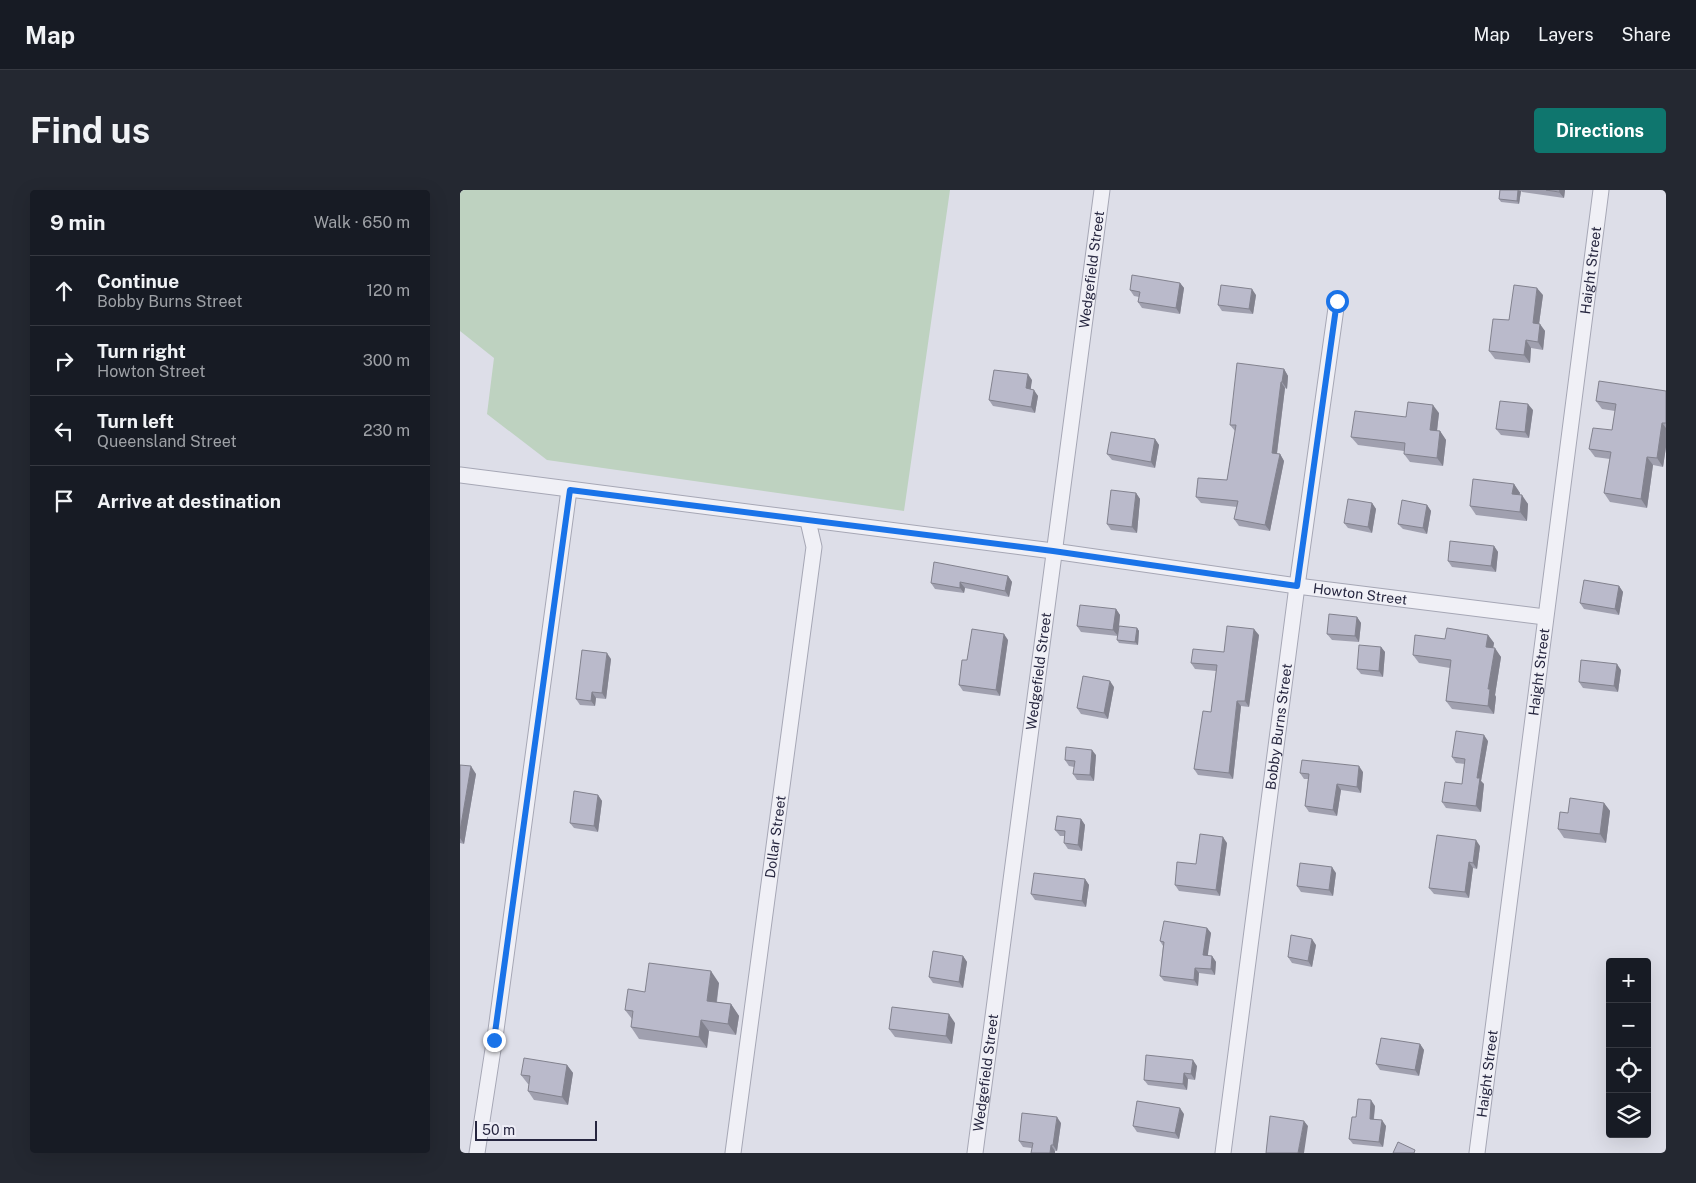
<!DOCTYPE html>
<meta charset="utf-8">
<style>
:root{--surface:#171b24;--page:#242831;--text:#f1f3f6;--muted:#9ea1a6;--line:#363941;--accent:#0f766e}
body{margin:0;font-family:"Public Sans",sans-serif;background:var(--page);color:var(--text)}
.controls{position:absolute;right:15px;bottom:15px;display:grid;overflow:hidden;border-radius:5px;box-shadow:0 5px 20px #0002}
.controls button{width:45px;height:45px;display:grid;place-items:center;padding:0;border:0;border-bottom:1px solid var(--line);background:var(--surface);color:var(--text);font:25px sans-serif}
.scale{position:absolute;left:15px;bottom:12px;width:122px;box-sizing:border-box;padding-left:5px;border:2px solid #26263f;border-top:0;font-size:14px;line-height:18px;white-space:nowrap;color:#26263f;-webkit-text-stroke:4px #ededf6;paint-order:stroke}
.stop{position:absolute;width:15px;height:15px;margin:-11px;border:4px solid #1a73e8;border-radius:50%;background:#fff}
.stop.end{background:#1a73e8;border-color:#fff;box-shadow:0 1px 5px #0008}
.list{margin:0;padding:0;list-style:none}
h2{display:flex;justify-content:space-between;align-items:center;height:65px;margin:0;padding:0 20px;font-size:21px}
h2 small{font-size:16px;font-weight:400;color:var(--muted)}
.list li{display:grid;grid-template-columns:32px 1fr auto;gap:15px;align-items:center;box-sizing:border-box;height:70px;padding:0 20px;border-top:1px solid var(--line)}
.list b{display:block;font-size:19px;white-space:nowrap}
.list p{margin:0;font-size:16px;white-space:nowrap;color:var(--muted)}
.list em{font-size:16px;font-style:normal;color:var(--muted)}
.icon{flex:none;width:28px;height:28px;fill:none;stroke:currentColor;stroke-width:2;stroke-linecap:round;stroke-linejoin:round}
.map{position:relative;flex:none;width:1206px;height:963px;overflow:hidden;border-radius:5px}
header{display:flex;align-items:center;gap:30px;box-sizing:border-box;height:70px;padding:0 25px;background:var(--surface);border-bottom:1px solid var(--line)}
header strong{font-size:24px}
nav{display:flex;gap:28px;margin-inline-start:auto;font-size:18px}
.intro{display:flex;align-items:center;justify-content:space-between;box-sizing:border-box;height:120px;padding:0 30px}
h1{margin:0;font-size:35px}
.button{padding:12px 22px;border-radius:5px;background:var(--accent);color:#fff;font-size:18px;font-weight:700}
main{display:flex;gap:30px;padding:0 30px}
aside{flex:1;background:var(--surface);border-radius:5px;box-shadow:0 5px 20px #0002}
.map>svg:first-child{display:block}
</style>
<header>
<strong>Map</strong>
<nav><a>Map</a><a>Layers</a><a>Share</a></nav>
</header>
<div class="intro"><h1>Find us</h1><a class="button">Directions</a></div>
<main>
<aside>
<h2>9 min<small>Walk · 650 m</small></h2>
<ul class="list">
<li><svg class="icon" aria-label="ahead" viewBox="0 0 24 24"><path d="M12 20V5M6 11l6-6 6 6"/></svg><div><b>Continue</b><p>Bobby Burns Street</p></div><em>120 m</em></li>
<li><svg class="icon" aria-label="right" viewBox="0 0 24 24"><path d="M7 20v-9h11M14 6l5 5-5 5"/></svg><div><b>Turn right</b><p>Howton Street</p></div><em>300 m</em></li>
<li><svg class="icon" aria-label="left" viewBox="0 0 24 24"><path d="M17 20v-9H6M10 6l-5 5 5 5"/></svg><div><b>Turn left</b><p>Queensland Street</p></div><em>230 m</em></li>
<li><svg class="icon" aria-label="arrive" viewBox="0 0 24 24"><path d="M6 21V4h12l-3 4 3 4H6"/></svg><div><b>Arrive at destination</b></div></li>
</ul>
</aside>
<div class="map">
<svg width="1206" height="963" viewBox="0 0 1206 963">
<rect width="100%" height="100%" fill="#dddee8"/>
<path fill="#bed2c0" d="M0 0H490L444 321 87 270 27 224 34 168 0 141Z"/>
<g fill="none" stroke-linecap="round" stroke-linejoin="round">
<defs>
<g id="street">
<path id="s1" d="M0 285 593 361 837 396 1085 427"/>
<path d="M17 963 36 840 109 300"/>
<path id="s2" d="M273 963 354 357 348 331"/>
<path id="s3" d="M515 963 642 0"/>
<path id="s4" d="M763 963 837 396 877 111"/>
<path id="s5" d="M1017 963 1141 0"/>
</g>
</defs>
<use href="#street" stroke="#a6a7b5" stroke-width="17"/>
<use href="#street" stroke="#f0f0f6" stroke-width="15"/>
</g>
<path fill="#a0a0af" d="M1040 0H1105L1104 8 1062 2 1061 1 1059 14 1041 12 1039 9Z
M720 93 724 98 720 124 682 118 678 112 679 107 674 106 670 100Z
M796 105 793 124 762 121 758 115Z
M1083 105 1079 134 1085 141 1083 160 1071 158 1070 173 1035 169 1029 161 1049 130Z
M824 179 828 186 827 199 825 198 817 264H820L824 271 810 341 779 336 774 329 777 317 741 313 736 307 767 290 775 241 770 235Z
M572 190 570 199 578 206 575 223 533 216 529 210Z
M1206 201V257L1203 277 1193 275 1187 318 1150 312 1144 303 1150 269 1135 267 1129 259 1152 240 1155 221 1142 219 1136 211Z
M1073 220 1069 248 1041 245 1036 239Z
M979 223 977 241H980L986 250 983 276 950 272 944 264V261L898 255 891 247 946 227Z
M695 249 699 255 695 278 652 270 647 264Z
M1054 294 1060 303 1059 305 1068 314 1067 331 1016 325 1010 316Z
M676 303 680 309 677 343 651 340 647 334Z
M912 313 916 319 912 343 888 338 884 333Z
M967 315 971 321 967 344 943 339 938 334Z
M1034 356 1038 362 1036 382 992 377 988 371Z
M548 386 552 392 549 407 505 398 504 403 475 399 471 393Z
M1159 396 1163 402 1159 425 1124 419 1120 413Z
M656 419 660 425 658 446 621 442 617 436Z
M897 427 901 433 899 452 872 450 867 444Z
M677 438 679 441 678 455 659 453 657 450Z
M799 445 789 517 781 516 773 589 738 585 734 579 751 522 756 481 735 479 731 473 764 462Z
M1028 445 1034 453 1033 458 1041 467 1035 505 1036 507 1034 524 992 519 986 511 990 478 959 473 953 465 985 449Z
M548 450 540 506 503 501 499 495 507 470Z
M921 457 925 462 923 487 901 484 897 479Z
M151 469 146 509 136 508 135 516 120 515 116 509Z
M1161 480 1158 502 1123 498 1119 492Z
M654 497 648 529 621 524 617 518Z
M1028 551 1021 591 1024 594 1021 622 986 618 982 612 1002 594 1005 574 996 573 992 567Z
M636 565 634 591 617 590 613 584 614 577 609 576 605 570Z
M0 575 16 584 4 654 0 653Z
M903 582 901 603 881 600 877 626 849 622 845 616 848 589H844L840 583Z
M138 605 142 611 138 642 114 638 110 633Z
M1144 613 1150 621 1146 653 1104 648 1098 639 1108 623Z
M621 629 625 635 622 661 608 659 604 653V646H600L595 640Z
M767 653 760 706 719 701 715 695 736 674Z
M1020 656 1017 679 1013 678 1009 708 974 704 969 698Z
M876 683 873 706 841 702 837 696Z
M625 689 629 695 626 717 575 710 571 704Z
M747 738 751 743 747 766H752L756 772 755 785 739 783 738 796 704 791 700 786 703 756 700 751Z
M856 755 852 777 832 773 828 767Z
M503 766 507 772 503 798 473 793 469 787Z
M259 793 257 812 271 814 279 826 276 845 249 841 247 858 179 849 171 837 172 829 165 820 185 802Z
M495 833 492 854 435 847 429 839Z
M960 854 964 860 959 886 920 880 916 874Z
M107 875 113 883 108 915 74 910 68 901 69 894H68L61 885Z
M737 876 735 890 728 889 727 900 688 895 684 890Z
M915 916 914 929 926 936 923 957 893 954 889 949 896 927Z
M724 924 719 949 677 942 673 936Z
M601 933 597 961 563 957 559 951Z"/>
<path fill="#82828e" d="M1058 0 1061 1 1059 14 1057 11Z
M1100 0H1105L1104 8 1099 2Z
M720 93 724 98 720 124 716 118Z
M1077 98 1083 105 1078 141 1073 133Z
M792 99 796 105 793 124 789 119Z
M1080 134 1085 141 1083 160 1078 152Z
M1066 150 1071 158 1070 173 1064 165Z
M824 179 828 186 827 199 822 192Z
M568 184 572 190 570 204 566 198Z
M821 192 825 198 816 270 812 263Z
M574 200 578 206 575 223 571 217Z
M1068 214 1073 220 1069 248 1065 242Z
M973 215 979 223 976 249 970 240Z
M1202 233 1206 238V257L1203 277 1197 268Z
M980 241 986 250 983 276 977 268Z
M695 249 699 255 695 278 691 272Z
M820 264 824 271 810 341 805 335Z
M1187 267 1193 275 1187 318 1181 309Z
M1054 294 1060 303 1058 312 1052 304Z
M676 303 680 309 677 343 672 337Z
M1062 305 1068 314 1067 331 1060 322Z
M912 313 916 319 912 343 908 337Z
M967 315 971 321 967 344 963 338Z
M1034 356 1038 362 1036 382 1031 376Z
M548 386 552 392 549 407 545 401Z
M500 392 505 398 504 403 500 398Z
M1159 396 1163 402 1159 425 1155 419Z
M656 419 660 425 658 446 653 440Z
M897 427 901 433 899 452 895 446Z
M677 438 679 441 678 455 675 452Z
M794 439 799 445 789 517 785 511Z
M544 444 548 450 540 506 536 500Z
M1028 445 1034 453 1032 465 1026 457Z
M921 457 925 462 923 487 919 481Z
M1035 458 1041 467 1035 505 1036 507 1034 524 1028 516V499Z
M147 463 151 469 146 509 142 503Z
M1157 474 1161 480 1158 502 1154 496Z
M650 491 654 497 648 529 644 523Z
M132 502 136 508 135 516 131 511Z
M777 511 781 516 773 589 769 583Z
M1024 545 1028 551 1021 591 1024 594 1021 622 1016 616 1017 588Z
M632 560 636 565 634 591 630 585Z
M11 576 16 584 4 654 0 648V641Z
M899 576 903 582 901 603 897 597Z
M877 594 881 600 877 626 873 620Z
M138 605 142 611 138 642 134 636Z
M1144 613 1150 621 1146 653 1140 644Z
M621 629 625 635 622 661 618 655Z
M763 647 767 653 760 706 756 700Z
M1016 650 1020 656 1017 679 1013 673Z
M1009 672 1013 678 1009 708 1005 702Z
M872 677 876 683 873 706 869 700Z
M625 689 629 695 626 717 622 711Z
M747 738 751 743 747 771 743 765Z
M852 749 856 755 852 777 848 771Z
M503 766 507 772 503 798 499 792Z
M752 766 756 772 755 785 751 779Z
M735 778 739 783 738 796 734 790Z
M251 781 259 793 255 822 247 811Z
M271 814 279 826 276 845 268 834Z
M489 824 495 833 492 854 486 846Z
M241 830 249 841 247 858 239 847Z
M960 854 964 860 959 886 955 880Z
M733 870 737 876 735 890 731 884Z
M107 875 113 883 108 915 102 907Z
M724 883 728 889 727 900 723 894Z
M911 910 915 916 913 934 910 929Z
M720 918 724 924 719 949 715 943Z
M597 927 601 933 597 961 593 955Z
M922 930 926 936 923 957 919 952Z
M844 931 848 936 844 963H838Z
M591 955 595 961V963H590Z"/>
<path fill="#babacb" stroke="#82828e" d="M1040 0H1058L1057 11 1039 9Z
M1086 0H1100L1099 2Z
M672 85 720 93 716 118 678 112 680 102 670 100Z
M761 95 792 99 789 119 758 115Z
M1054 95 1077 98 1073 133 1080 134 1078 152 1066 150 1064 165 1029 161 1033 129 1049 130Z
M777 173 824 179 822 192H821L812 263 820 264 805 335 774 329 778 311 736 307 738 288 767 290 776 235H770Z
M534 180 568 184 566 198 574 200 571 217 529 210Z
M1139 191 1206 201V233H1202L1197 268 1187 267 1181 309 1144 303 1151 262 1129 259 1133 238 1152 240 1156 214 1136 211Z
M1040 211 1068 214 1065 242 1036 239Z
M948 212 973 215 970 240 980 241 977 268 944 264 945 253 891 247 895 221 946 227Z
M651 242 695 249 691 272 647 264Z
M1013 289 1054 294 1052 304 1062 305 1060 322 1010 316Z
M651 300 676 303 672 337 647 334Z
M888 309 912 313 908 337 884 333Z
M942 310 967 315 963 338 938 334Z
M990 351 1034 356 1031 376 988 371Z
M474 372 548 386 545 401 500 392V398L471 393Z
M1124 390 1159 396 1155 419 1120 413Z
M620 415 656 419 653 440 617 436Z
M869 424 897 427 895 446 867 444Z
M659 436 677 438 675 452 657 450Z
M767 436 794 439 785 511H777L769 583 734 579 743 521 751 522 757 475 731 473 733 459 764 462Z
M987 438 1028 445 1026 457 1035 458 1028 499H1030L1028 516 986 511 991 470 953 465 955 445 985 449Z
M512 439 544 444 536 500 499 495 502 470H507Z
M899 455 921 457 919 481 897 479Z
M122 460 147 463 142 503 132 502 131 511 116 509Z
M1121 470 1157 474 1154 496 1119 492Z
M623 486 650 491 644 523 617 518Z
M996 541 1024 545 1017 588H1020L1016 616 982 612 985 592 1002 594 1005 569 992 567Z
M606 557 632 560 630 585 613 584 615 571 605 570Z
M842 570 899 576 897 597 877 594 873 620 845 616 849 584 840 583Z
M0 575 11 576 0 641Z
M114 601 138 605 134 636 110 633Z
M1110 608 1144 613 1140 644 1098 639 1100 622 1108 623Z
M597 626 621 629 618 655 604 653 605 641 595 640Z
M740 644 763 647 756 700 715 695 717 672 736 674Z
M977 645 1016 650 1013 673 1009 672 1005 702 969 698Z
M840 673 872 677 869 700 837 696Z
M574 683 625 689 622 711 571 704Z
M704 731 747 738 743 765 752 766 751 779 735 778 734 790 700 786 704 752 700 751Z
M831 745 852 749 848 771 828 767Z
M473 761 503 766 499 792 469 787Z
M189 773 251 781 247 811 271 814 268 834 241 830 239 847 171 837 173 821 165 820 168 799 185 802Z
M432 817 489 824 486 846 429 839Z
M921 848 960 854 955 880 916 874Z
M686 865 733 870 731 884 724 883 723 894 684 890Z
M64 868 107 875 102 907 68 901 70 886 61 885Z
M898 909 911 910 910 929 922 930 919 952 889 949 892 927H896Z
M677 911 720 918 715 943 673 936Z
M562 923 597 927 593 955H591L590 963H571L573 953 559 951Z
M810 926 844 931 838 963H806Z
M938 952 955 960 954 963H933Z"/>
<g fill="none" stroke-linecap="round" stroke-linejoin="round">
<path stroke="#1a73e8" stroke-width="6" d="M34 850 110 300 593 361 837 396 877 111"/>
</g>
<g text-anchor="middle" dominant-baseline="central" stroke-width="4" stroke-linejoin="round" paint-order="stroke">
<g font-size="14" fill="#26263f" stroke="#ededf6">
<text stroke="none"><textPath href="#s3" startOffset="891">Wedgefield Street</textPath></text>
<text stroke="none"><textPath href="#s5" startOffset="890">Haight Street</textPath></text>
<text stroke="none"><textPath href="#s1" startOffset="908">Howton Street</textPath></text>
<text stroke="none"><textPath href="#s3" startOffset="486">Wedgefield Street</textPath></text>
<text stroke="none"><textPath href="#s5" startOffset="485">Haight Street</textPath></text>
<text stroke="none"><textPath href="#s4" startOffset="430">Bobby Burns Street</textPath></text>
<text stroke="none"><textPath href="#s2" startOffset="319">Dollar Street</textPath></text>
<text stroke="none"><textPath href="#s3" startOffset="81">Wedgefield Street</textPath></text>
<text stroke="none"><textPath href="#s5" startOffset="80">Haight Street</textPath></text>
</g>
</g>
</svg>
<div class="controls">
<button>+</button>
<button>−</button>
<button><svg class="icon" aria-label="locate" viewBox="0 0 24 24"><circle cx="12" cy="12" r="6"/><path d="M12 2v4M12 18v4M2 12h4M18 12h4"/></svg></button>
<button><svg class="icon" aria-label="layers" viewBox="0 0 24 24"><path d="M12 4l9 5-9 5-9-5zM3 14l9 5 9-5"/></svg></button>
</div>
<div class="scale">50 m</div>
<div class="stop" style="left:877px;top:111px"></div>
<div class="stop end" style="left:34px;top:850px"></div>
</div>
</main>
